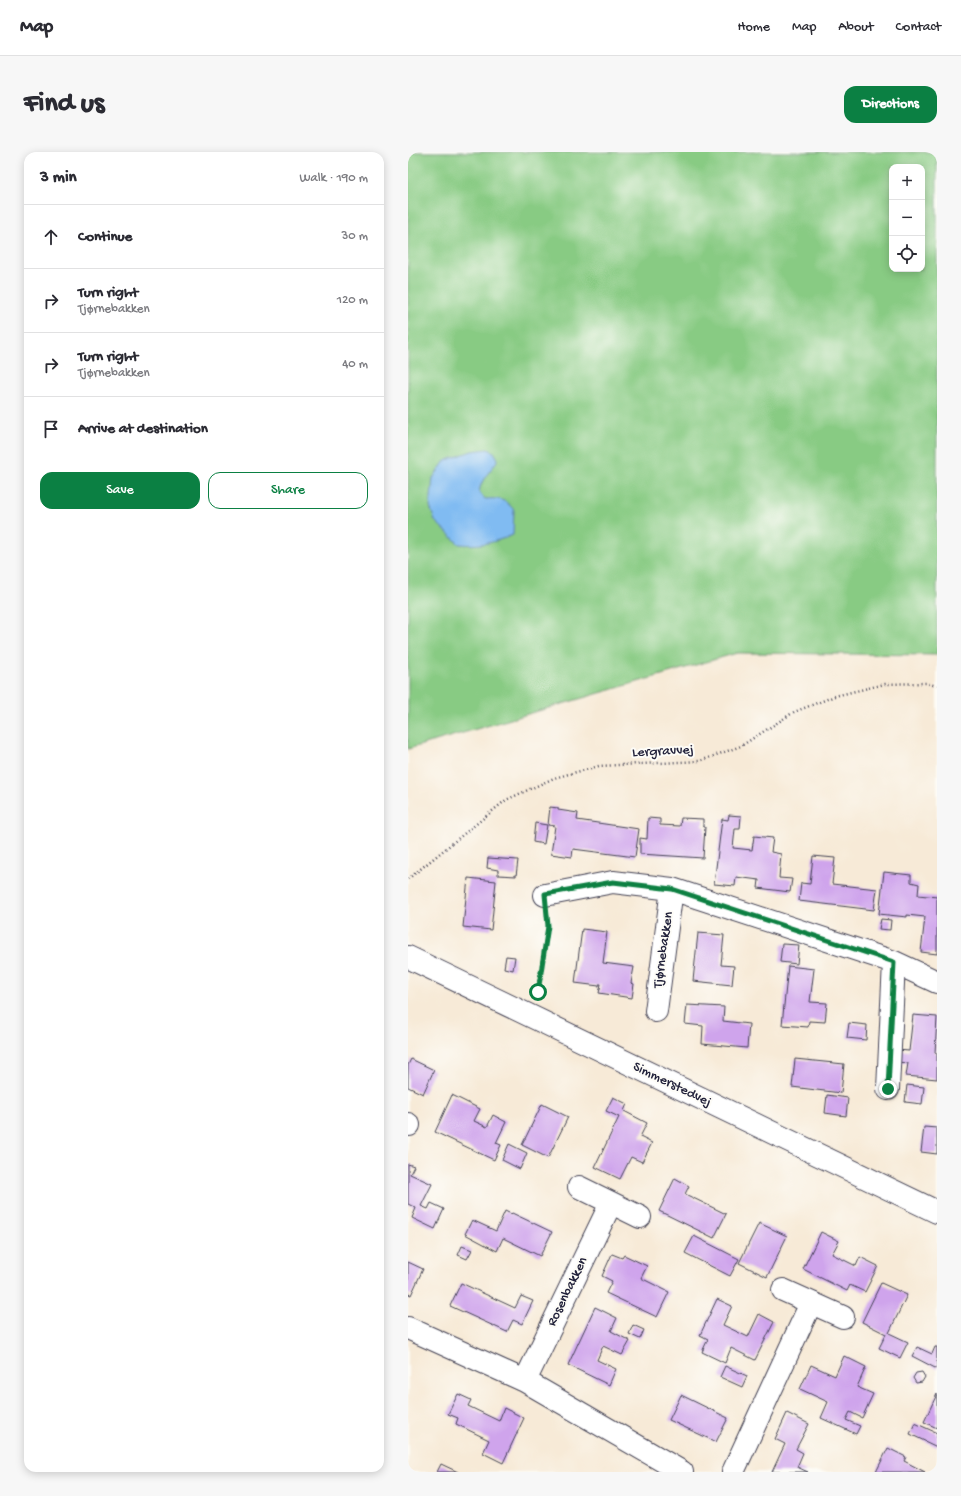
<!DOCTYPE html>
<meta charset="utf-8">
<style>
:root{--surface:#fff;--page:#f7f7f7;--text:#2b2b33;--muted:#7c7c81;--line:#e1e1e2;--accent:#0b8043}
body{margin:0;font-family:"Gochi Hand",sans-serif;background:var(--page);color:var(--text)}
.controls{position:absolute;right:12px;top:12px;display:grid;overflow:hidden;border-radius:8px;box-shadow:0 2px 10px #0003}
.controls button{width:36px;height:36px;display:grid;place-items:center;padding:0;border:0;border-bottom:1px solid var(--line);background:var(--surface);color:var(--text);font:20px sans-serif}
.stop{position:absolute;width:12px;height:12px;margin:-9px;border:3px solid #0b8043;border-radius:50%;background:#fff}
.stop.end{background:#0b8043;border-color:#fff;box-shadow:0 1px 4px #0008}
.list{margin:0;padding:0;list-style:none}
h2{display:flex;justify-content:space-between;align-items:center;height:52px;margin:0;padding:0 16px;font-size:17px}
h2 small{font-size:13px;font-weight:400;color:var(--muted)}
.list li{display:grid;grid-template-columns:26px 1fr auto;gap:12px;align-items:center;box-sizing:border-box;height:64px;padding:0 16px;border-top:1px solid var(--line)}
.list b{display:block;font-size:15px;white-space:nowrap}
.list p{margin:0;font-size:13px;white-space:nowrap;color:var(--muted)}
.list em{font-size:13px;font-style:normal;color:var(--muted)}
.actions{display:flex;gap:8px;padding:12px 16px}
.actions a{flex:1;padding:9px 0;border:1px solid var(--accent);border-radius:12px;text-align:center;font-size:14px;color:var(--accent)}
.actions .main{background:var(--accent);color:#fff}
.icon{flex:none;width:22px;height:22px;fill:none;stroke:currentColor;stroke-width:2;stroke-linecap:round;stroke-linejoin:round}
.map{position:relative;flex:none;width:529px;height:1320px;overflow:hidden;border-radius:12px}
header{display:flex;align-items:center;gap:24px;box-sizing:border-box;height:56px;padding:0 20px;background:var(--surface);border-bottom:1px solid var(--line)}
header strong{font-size:19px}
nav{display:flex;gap:22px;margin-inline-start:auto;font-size:14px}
.intro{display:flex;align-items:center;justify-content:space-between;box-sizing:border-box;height:96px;padding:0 24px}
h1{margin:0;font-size:28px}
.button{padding:10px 18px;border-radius:12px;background:var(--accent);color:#fff;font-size:14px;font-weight:700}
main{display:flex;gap:24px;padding:0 24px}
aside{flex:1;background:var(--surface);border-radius:12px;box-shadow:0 2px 10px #0003}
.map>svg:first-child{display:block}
</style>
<header>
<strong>Map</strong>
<nav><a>Home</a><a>Map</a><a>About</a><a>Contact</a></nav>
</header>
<div class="intro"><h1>Find us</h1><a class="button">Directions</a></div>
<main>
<aside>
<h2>3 min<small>Walk · 190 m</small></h2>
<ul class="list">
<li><svg class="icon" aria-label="ahead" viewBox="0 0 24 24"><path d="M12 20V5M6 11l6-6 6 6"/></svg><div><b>Continue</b></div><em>30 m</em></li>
<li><svg class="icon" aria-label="right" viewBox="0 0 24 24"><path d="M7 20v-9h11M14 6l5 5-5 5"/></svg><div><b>Turn right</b><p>Tjørnebakken</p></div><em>120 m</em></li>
<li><svg class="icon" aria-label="right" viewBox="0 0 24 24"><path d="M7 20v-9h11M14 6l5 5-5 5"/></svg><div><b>Turn right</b><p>Tjørnebakken</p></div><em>40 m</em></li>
<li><svg class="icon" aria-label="arrive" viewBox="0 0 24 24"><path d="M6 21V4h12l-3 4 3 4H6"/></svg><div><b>Arrive at destination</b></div></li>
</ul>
<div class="actions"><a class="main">Save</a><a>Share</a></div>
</aside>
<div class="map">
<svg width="529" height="1320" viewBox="0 0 529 1320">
<rect width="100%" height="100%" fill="#fdfcf7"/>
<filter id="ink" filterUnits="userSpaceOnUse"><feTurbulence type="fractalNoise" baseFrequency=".025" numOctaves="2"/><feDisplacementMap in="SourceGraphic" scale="8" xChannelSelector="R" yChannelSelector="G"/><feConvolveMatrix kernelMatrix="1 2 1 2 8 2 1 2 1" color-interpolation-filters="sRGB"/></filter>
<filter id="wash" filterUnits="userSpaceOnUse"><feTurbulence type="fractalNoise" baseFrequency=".012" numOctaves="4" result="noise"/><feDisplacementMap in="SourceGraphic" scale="16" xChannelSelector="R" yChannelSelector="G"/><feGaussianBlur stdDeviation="0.9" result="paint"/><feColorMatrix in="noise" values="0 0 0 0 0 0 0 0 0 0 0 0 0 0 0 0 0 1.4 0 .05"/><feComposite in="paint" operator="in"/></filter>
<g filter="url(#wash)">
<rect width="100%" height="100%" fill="#f7ead7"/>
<path fill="#88cb83" stroke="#55765f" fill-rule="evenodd" d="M0 0H529V503L329 501 0 597ZM484 15H514V117H484Z"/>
<path fill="#80bbf2" stroke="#516e96" d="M80 297 86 300 90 307C83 320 74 324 71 340L77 347C91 346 97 347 106 358L105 383C84 391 73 394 51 392L27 369 22 355 25 326 37 309 64 299Z"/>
<g id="blocks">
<path fill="#cfa4ec" d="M142 655 150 656V658L170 661 169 668 231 677 227 705 165 697 164 705 143 702 147 674 140 673Z
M321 663 333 664 332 677H327L325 696 344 698 346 684 365 686 363 700 373 702 371 726 384 727 382 740 350 736 351 728 328 725 327 734 306 732 314 667 320 668Z
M240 666 252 667V673L272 674 273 666 295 667V675H297L295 706 232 702V686L239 687Z
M127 671 139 673 136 692 125 690Z
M405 704 427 706 424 732 469 737 466 758 391 749 393 731 402 732Z
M80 706 110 708 108 724 90 723V718L79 716Z
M476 720 503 723V730L511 732 510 743 529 745V802L513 800 517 765 499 763V765L471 762Z
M60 726 88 729 83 778 55 775Z
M473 767 483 768 482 778 471 777Z
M174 777 199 780 195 811 226 815 223 831 226 832 224 846 191 841 193 832H191V834L167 831Z
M290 781 316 783 313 813 326 814 324 833 285 829Z
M374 792 391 793 389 812 372 810Z
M98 804 107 805 105 818 96 816Z
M380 814 406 817 402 850 419 851 417 870 401 869 400 875 374 873Z
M279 853 316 855 315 869 341 872 339 896 294 892 295 874 277 872Z
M505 863 529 865 527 901H529V927L498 924 500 911 488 910 489 898 501 899Z
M441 871 459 873 458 888 439 886Z
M3 907 26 918 15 942 0 935V913Z
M387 907 436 912 433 941 384 935Z
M499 933 516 935 514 952 497 950Z
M44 943 72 957 66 969 79 975 85 963 98 970 88 991 93 993 86 1008 27 980Z
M419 943 440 946 438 964 417 961Z
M205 945 219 952 216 959 239 971 232 985 244 991 234 1010 223 1005 212 1027 187 1015 211 965 198 959Z
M134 952 160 965 140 1006 114 993Z
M516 975 529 976V1002L513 1000Z
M101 992 119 1001 112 1017 94 1008Z
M0 1012 6 1014 2 1022 24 1032 13 1054 20 1057 23 1051 36 1057 27 1077 4 1066 8 1056 0 1052Z
M267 1026 281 1034 277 1042 318 1062 306 1086 251 1059Z
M97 1059 103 1062 104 1061 144 1080 132 1104 95 1086 89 1099 57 1082 64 1068 88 1079Z
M351 1071 379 1084 359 1125 331 1111Z
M413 1080 431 1089 424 1102 448 1114 452 1105 470 1114 457 1140 442 1133 439 1139 395 1117Z
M286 1084 331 1107 322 1124 277 1101Z
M54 1094 64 1098 59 1107 50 1103Z
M204 1102 214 1106 216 1103 239 1114 233 1126 261 1140 249 1165 198 1141 204 1129 194 1124Z
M0 1110 15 1117 3 1143 0 1142Z
M53 1131 107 1156 113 1144 125 1149 114 1172 105 1168 99 1180 42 1154Z
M473 1131 499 1143 481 1181 500 1190 492 1206 471 1196 478 1182 454 1170Z
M309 1147 324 1154 315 1173 340 1185 351 1162 366 1170 347 1208 323 1196 317 1211 294 1200 300 1187 292 1183Z
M187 1155 209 1166 203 1179 222 1189 214 1203 195 1194 189 1208 208 1217 201 1233 160 1213Z
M225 1173 236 1178 232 1187 221 1182Z
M509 1195 524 1202 527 1195H529V1217L504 1204Z
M436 1204 458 1215 449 1235 465 1242 454 1266 442 1260 438 1268 452 1274 448 1282 413 1266 420 1250 392 1237 403 1213 427 1224Z
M317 1214 339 1224 334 1235 312 1225Z
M514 1220 517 1225 514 1230 508 1231 505 1226 508 1221Z
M50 1242 63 1248 60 1254 91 1269 96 1256 116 1266 95 1311 75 1301 81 1288 48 1272 50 1266 40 1262Z
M529 1242V1276L516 1270Z
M273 1243 320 1266 308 1290 261 1268Z
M379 1261 401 1272 388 1297 395 1301 389 1315 400 1320H364L377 1292 367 1287Z
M507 1271 529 1281V1295L502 1282Z
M480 1296 498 1305 496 1309 517 1320H468Z
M33 1312 50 1320H29Z"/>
</g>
</g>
<g filter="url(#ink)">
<use href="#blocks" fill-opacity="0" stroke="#424052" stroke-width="1"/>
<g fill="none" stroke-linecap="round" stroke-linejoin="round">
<defs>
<path id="minor" d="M137 743 205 730 264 737 486 810 529 830
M0 805 529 1060
M248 859 264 737
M480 937 486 810
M0 972 1 973
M171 1035 232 1065
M375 1138 435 1165
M0 1176 117 1229 274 1320
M117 1229 203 1051
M325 1320 403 1151"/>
</defs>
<use href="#minor" stroke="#424052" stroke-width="24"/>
<path stroke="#424052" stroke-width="2.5" stroke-dasharray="1 3" stroke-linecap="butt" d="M0 727 98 648 146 626 191 614 292 609 333 594 386 560 427 544 477 532 518 531 529 534
M128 845 140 774 139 763"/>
<use href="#minor" stroke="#fff" stroke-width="22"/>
</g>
</g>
<g fill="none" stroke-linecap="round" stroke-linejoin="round" filter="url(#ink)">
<path stroke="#0b8043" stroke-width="5" d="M130 840 140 774 137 742 205 730 264 737 486 810 480 937"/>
</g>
<g text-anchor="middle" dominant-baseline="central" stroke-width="4" stroke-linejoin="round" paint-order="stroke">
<g font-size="14" fill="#22223b" stroke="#fdfcf7">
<text transform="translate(255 600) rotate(-3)">Lergravvej</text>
<text transform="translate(256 798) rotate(-82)">Tjørnebakken</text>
<text transform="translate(264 933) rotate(26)">Simmerstedvej</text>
<text transform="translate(160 1140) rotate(-64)">Rosenbakken</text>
</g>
</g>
</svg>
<div class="controls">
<button>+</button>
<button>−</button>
<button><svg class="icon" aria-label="locate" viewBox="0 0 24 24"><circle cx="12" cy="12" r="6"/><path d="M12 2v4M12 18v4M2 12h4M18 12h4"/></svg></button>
</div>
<div class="stop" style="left:130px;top:840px"></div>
<div class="stop end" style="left:480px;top:937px"></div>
</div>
</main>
